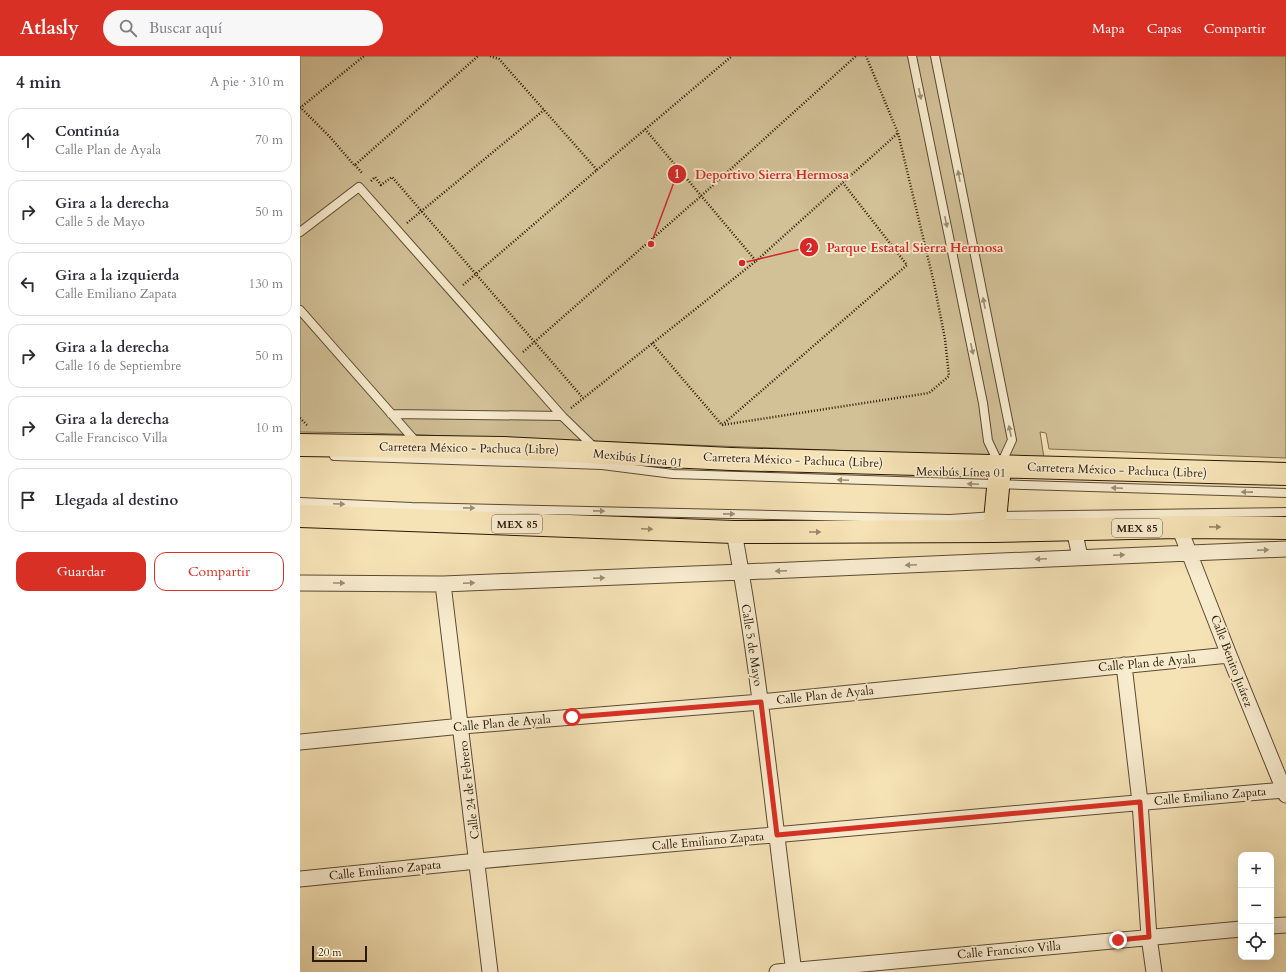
<!DOCTYPE html>
<html lang="es">
<meta charset="utf-8">
<style>
:root{--surface:#fff;--page:#f7f7f7;--text:#2b2b33;--muted:#7c7c81;--line:#e1e1e2;--accent:#d93025}
body{margin:0;font-family:Cardo,serif;background:var(--page);color:var(--text)}
.controls{position:absolute;right:12px;bottom:12px;display:grid;overflow:hidden;border-radius:8px;box-shadow:0 4px 16px #0002}
.controls button{width:36px;height:36px;display:grid;place-items:center;padding:0;border:0;border-bottom:1px solid var(--line);background:var(--surface);color:var(--text);font:20px sans-serif}
.scale{position:absolute;left:12px;bottom:10px;width:55px;box-sizing:border-box;padding-left:4px;border:2px solid #2a1805;border-top:0;font-size:11px;line-height:14px;white-space:nowrap;color:#2a1805;-webkit-text-stroke:3px #f8eccf;paint-order:stroke}
.stop{position:absolute;width:12px;height:12px;margin:-9px;border:3px solid #d93025;border-radius:50%;background:#fff}
.stop.end{background:#d93025;border-color:#fff;box-shadow:0 1px 4px #0008}
.list{margin:0;padding:0;list-style:none}
h2{display:flex;justify-content:space-between;align-items:center;height:52px;margin:0;padding:0 16px;font-size:17px}
h2 small{font-size:13px;font-weight:400;color:var(--muted)}
.list li{display:grid;grid-template-columns:26px 1fr auto;gap:12px;align-items:center;box-sizing:border-box;height:64px;margin:0 8px 8px;padding:0 8px;border:1px solid var(--line);border-radius:12px}
.list b{display:block;font-size:15px;white-space:nowrap}
.list p{margin:0;font-size:13px;white-space:nowrap;color:var(--muted)}
.list em{font-size:13px;font-style:normal;color:var(--muted)}
.actions{display:flex;gap:8px;padding:12px 16px}
.actions a{flex:1;padding:9px 0;border:1px solid var(--accent);border-radius:12px;text-align:center;font-size:14px;color:var(--accent)}
.actions .main{background:var(--accent);color:#fff}
.icon{flex:none;width:22px;height:22px;fill:none;stroke:currentColor;stroke-width:2;stroke-linecap:round;stroke-linejoin:round}
.map{position:relative;flex:none;width:986px;height:916px;overflow:hidden}
header{display:flex;align-items:center;gap:24px;box-sizing:border-box;height:56px;padding:0 20px;background:var(--accent);color:#fff}
header strong{font-size:19px}
nav{display:flex;gap:22px;margin-inline-start:auto;font-size:14px}
.search{width:280px;height:36px;background:var(--page);display:flex;align-items:center;gap:10px;box-sizing:border-box;padding:0 14px;border-radius:22px;color:var(--muted);font-size:15px}
main{display:flex}
aside{flex:1;background:var(--surface)}
.map>svg:first-child{display:block}
</style>
<header>
<strong>Atlasly</strong>
<div class="search"><svg class="icon" aria-label="search" viewBox="0 0 24 24"><circle cx="10" cy="10" r="6"/><path d="M15 15l6 6"/></svg>Buscar aquí</div>
<nav><a>Mapa</a><a>Capas</a><a>Compartir</a></nav>
</header>
<main>
<aside>
<h2>4 min<small>A pie · 310 m</small></h2>
<ul class="list">
<li><svg class="icon" aria-label="ahead" viewBox="0 0 24 24"><path d="M12 20V5M6 11l6-6 6 6"/></svg><div><b>Continúa</b><p>Calle Plan de Ayala</p></div><em>70 m</em></li>
<li><svg class="icon" aria-label="right" viewBox="0 0 24 24"><path d="M7 20v-9h11M14 6l5 5-5 5"/></svg><div><b>Gira a la derecha</b><p>Calle 5 de Mayo</p></div><em>50 m</em></li>
<li><svg class="icon" aria-label="left" viewBox="0 0 24 24"><path d="M17 20v-9H6M10 6l-5 5 5 5"/></svg><div><b>Gira a la izquierda</b><p>Calle Emiliano Zapata</p></div><em>130 m</em></li>
<li><svg class="icon" aria-label="right" viewBox="0 0 24 24"><path d="M7 20v-9h11M14 6l5 5-5 5"/></svg><div><b>Gira a la derecha</b><p>Calle 16 de Septiembre</p></div><em>50 m</em></li>
<li><svg class="icon" aria-label="right" viewBox="0 0 24 24"><path d="M7 20v-9h11M14 6l5 5-5 5"/></svg><div><b>Gira a la derecha</b><p>Calle Francisco Villa</p></div><em>10 m</em></li>
<li><svg class="icon" aria-label="arrive" viewBox="0 0 24 24"><path d="M6 21V4h12l-3 4 3 4H6"/></svg><div><b>Llegada al destino</b></div></li>
</ul>
<div class="actions"><a class="main">Guardar</a><a>Compartir</a></div>
</aside>
<div class="map">
<svg width="986" height="916" viewBox="0 0 986 916">
<rect width="100%" height="100%" fill="#f5e2b5"/>
<filter id="stains"><feTurbulence type="fractalNoise" baseFrequency=".005" numOctaves="4"/><feColorMatrix values="0 0 0 0 .2 0 0 0 0 .09 0 0 0 0 .02 0 0 0 .5 -.17"/></filter>
<radialGradient id="worn" r=".72"><stop offset=".6" stop-color="#630" stop-opacity="0"/><stop offset="1" stop-color="#630" stop-opacity=".3"/></radialGradient>
<path fill="#d2c097" stroke="#7e6c4e" d="M0 0H986V402L749 393 746 377 740 376 744 402 68 377 0 376Z"/>
<g fill="none" stroke-linecap="round" stroke-linejoin="round">
<defs>
<path id="service" d="M612 0 683 347 688 385 699 408
M635 0 712 384 701 408
M0 176 59 131 262 360 296 393
M0 254 117 387
M91 358 262 360
M34 400 302 409 373 418 986 437
M0 446 112 451 650 463 695 460 986 456"/>
<path id="minor" d="M879 471 929 599 986 739
M774 473 780 501
M434 476C461 622 474 769 494 916
M0 527 143 528 442 516 986 493
M143 528 190 916
M824 609 840 746 849 881 854 916
M0 686 162 670 461 646 929 599
M0 823 177 805 984 734
M971 870 986 869
M477 916 941 873"/>
<path id="primary" d="M0 389 202 392 431 403 986 418
M0 460 434 476 694 475 879 471 986 472
M694 475 700 411"/>
</defs>
<use href="#service" stroke="#5d4a31" stroke-width="10"/>
<use href="#minor" stroke="#5d4a31" stroke-width="17"/>
<use href="#primary" stroke="#2a1805" stroke-width="24"/>
<path stroke="#2a1805" stroke-width="2.5" stroke-dasharray="1 2" stroke-linecap="butt" d="M0 51 30 81 54 109H55L178 0
M0 52 64 0
M55 109 63 118
M297 114 432 0
M71 125 75 121 81 129 92 121 283 342
M107 167 244 54
M456 205 598 77
M163 229 297 114 199 3 190 0
M352 287 422 369 607 209 543 127
M223 296 401 140 556 0
M271 352 456 205 345 73
M0 362 7 369
M422 369 629 337 649 320 645 283 634 227 598 77 566 0"/>
<use href="#service" stroke="#f8eccf" stroke-width="8"/>
<use href="#minor" stroke="#f8eccf" stroke-width="15"/>
<use href="#primary" stroke="#f5e2b5" stroke-width="22"/>
</g>
<defs><path id="oneway-solid" d="M-6-.8H1V-3.2L6.5 0L1 3.2V.8H-6Z"/></defs>
<g fill="#9b8d74">
<use href="#oneway-solid" transform="translate(620 38) rotate(78)"/>
<use href="#oneway-solid" transform="translate(659 120) rotate(-101)"/>
<use href="#oneway-solid" transform="translate(646 166) rotate(78)"/>
<use href="#oneway-solid" transform="translate(684 247) rotate(-101)"/>
<use href="#oneway-solid" transform="translate(672 293) rotate(78)"/>
<use href="#oneway-solid" transform="translate(710 375) rotate(-101)"/>
<use href="#oneway-solid" transform="translate(543 424) rotate(-178)"/>
<use href="#oneway-solid" transform="translate(673 428) rotate(-178)"/>
<use href="#oneway-solid" transform="translate(817 432) rotate(-178)"/>
<use href="#oneway-solid" transform="translate(947 436) rotate(-179)"/>
<use href="#oneway-solid" transform="translate(39 448) rotate(2)"/>
<use href="#oneway-solid" transform="translate(169 452) rotate(1)"/>
<use href="#oneway-solid" transform="translate(299 455) rotate(1)"/>
<use href="#oneway-solid" transform="translate(429 458) rotate(1)"/>
<use href="#oneway-solid" transform="translate(963 494) rotate(-2)"/>
<use href="#oneway-solid" transform="translate(819 499) rotate(-2)"/>
<use href="#oneway-solid" transform="translate(741 503) rotate(177)"/>
<use href="#oneway-solid" transform="translate(611 509) rotate(177)"/>
<use href="#oneway-solid" transform="translate(481 515) rotate(177)"/>
<use href="#oneway-solid" transform="translate(299 522) rotate(-2)"/>
<use href="#oneway-solid" transform="translate(39 527)"/>
<use href="#oneway-solid" transform="translate(169 527) rotate(-2)"/>
</g>
<g fill="#9a8766">
<use href="#oneway-solid" transform="translate(915 471) rotate(1)"/>
<use href="#oneway-solid" transform="translate(347 473) rotate(2)"/>
<use href="#oneway-solid" transform="translate(515 476)"/>
</g>
<g fill="none" stroke-linecap="round" stroke-linejoin="round">
<path stroke="#d93025" stroke-width="5" d="M272 661 461 646 477 779 840 746 849 881 818 884"/>
</g>
<g text-anchor="middle" dominant-baseline="central" stroke-width="3.5" stroke-linejoin="round" paint-order="stroke">
<g fill="#f8eccf" stroke="#685842" stroke-width="1">
<rect x="192" y="459" width="50" height="18" rx="3"/>
<rect x="812" y="463" width="50" height="18" rx="3"/>
</g>
<g font-size="11" font-weight="bold" fill="#2a1805">
<text x="217" y="468">MEX 85</text>
<text x="837" y="472">MEX 85</text>
</g>
<g font-size="12" fill="#2a1805" stroke="#f8eccf">
<text transform="translate(169 392) rotate(1)">Carretera México - Pachuca (Libre)</text>
<text transform="translate(338 402) rotate(6)">Mexibús Línea 01</text>
<text transform="translate(493 404) rotate(2)">Carretera México - Pachuca (Libre)</text>
<text transform="translate(817 414) rotate(2)">Carretera México - Pachuca (Libre)</text>
<text transform="translate(661 416) rotate(1)">Mexibús Línea 01</text>
<text transform="translate(452 589) rotate(81)">Calle 5 de Mayo</text>
<text transform="translate(932 605) rotate(69)">Calle Benito Juárez</text>
<text transform="translate(847 607) rotate(-5)">Calle Plan de Ayala</text>
<text transform="translate(525 639) rotate(-6)">Calle Plan de Ayala</text>
<text transform="translate(202 667) rotate(-5)">Calle Plan de Ayala</text>
<text transform="translate(169 734) rotate(-97)">Calle 24 de Febrero</text>
<text transform="translate(910 740) rotate(-5)">Calle Emiliano Zapata</text>
<text transform="translate(408 785) rotate(-5)">Calle Emiliano Zapata</text>
<text transform="translate(85 814) rotate(-6)">Calle Emiliano Zapata</text>
<text transform="translate(709 894) rotate(-5)">Calle Francisco Villa</text>
</g>
</g>
<path fill="none" stroke="#d62828" stroke-width="1.5" d="M351 188L377 118M442 207L509 191"/>
<g fill="#d62828" stroke="#f8eccf" stroke-width="1.5">
<circle cx="351" cy="188" r="4"/>
<circle cx="442" cy="207" r="4"/>
<circle cx="377" cy="118" r="10"/>
<circle cx="509" cy="191" r="10"/>
</g>
<g font-size="12" text-anchor="middle" font-weight="bold" fill="#fff">
<text x="377" y="122">1</text>
<text x="509" y="196">2</text>
</g>
<g font-size="13" text-anchor="middle" font-weight="bold" fill="#d62828" stroke="#f8eccf" stroke-width="3.5" stroke-linejoin="round" paint-order="stroke">
<text x="472" y="123">Deportivo Sierra Hermosa</text>
<text x="615" y="196">Parque Estatal Sierra Hermosa</text>
</g>
<rect width="100%" height="100%" filter="url(#stains)"/>
<rect width="100%" height="100%" fill="url(#worn)"/>
</svg>
<div class="controls">
<button>+</button>
<button>−</button>
<button><svg class="icon" aria-label="locate" viewBox="0 0 24 24"><circle cx="12" cy="12" r="6"/><path d="M12 2v4M12 18v4M2 12h4M18 12h4"/></svg></button>
</div>
<div class="scale">20 m</div>
<div class="stop" style="left:272px;top:661px"></div>
<div class="stop end" style="left:818px;top:884px"></div>
</div>
</main>
